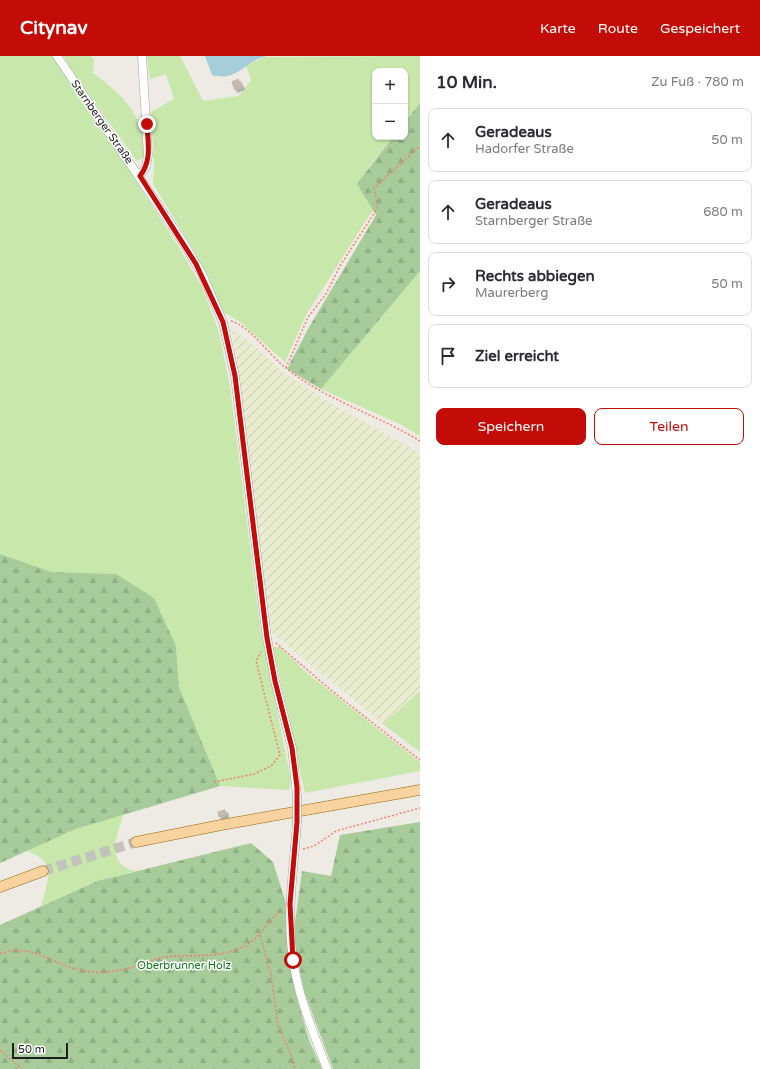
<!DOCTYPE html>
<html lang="de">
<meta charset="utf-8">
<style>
:root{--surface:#fff;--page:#f2f2f3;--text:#2b2b33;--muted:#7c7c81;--line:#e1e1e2;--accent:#c30c07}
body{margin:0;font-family:"Varela Round",sans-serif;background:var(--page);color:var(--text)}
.controls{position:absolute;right:12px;top:12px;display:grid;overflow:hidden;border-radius:8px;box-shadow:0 1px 3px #0004}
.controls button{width:36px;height:36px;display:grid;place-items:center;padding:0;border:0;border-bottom:1px solid var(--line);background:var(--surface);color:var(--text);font:20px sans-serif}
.scale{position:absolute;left:12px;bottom:10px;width:56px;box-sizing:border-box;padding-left:4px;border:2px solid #1d1d1d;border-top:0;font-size:11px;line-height:14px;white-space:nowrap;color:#1d1d1d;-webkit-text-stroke:3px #fff;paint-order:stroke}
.stop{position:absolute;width:12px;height:12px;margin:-9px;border:3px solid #c30c07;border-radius:50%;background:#fff}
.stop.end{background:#c30c07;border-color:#fff;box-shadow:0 1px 4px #0008}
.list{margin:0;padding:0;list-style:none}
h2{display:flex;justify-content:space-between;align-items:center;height:52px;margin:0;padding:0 16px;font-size:17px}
h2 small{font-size:13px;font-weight:400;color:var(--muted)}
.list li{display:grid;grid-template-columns:26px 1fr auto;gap:12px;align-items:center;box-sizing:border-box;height:64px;margin:0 8px 8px;padding:0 8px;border:1px solid var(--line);border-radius:8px}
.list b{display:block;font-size:15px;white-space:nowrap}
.list p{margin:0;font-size:13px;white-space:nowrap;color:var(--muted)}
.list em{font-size:13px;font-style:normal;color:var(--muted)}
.actions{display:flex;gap:8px;padding:12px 16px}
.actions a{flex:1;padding:9px 0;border:1px solid var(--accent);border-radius:8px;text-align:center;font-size:14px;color:var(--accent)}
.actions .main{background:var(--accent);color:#fff}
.icon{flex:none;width:22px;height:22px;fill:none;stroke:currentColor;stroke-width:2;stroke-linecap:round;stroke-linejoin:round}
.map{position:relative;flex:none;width:420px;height:1013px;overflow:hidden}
header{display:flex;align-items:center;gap:24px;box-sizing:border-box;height:56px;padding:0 20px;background:var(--accent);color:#fff}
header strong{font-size:19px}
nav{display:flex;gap:22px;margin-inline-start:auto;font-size:14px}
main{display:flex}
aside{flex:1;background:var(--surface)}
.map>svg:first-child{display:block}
</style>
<header>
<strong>Citynav</strong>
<nav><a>Karte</a><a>Route</a><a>Gespeichert</a></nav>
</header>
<main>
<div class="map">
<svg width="420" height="1013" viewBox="0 0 420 1013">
<defs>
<pattern id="farmland-furrows" width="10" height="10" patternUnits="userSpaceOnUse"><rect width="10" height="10" fill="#eaeccf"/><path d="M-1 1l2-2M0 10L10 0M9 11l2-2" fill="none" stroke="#c8cab1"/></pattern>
<pattern id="forest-firs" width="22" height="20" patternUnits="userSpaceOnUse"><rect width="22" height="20" fill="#a7cc9a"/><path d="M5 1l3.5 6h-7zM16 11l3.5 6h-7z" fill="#8faf84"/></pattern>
<filter id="shadow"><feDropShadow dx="2.5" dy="2.5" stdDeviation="0" flood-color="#0004"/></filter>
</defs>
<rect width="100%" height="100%" fill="#eeebe4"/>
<path fill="url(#farmland-furrows)" d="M232 275 244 281 284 317 330 347 420 397V635L383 668 272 577 253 443 240 321Z"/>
<path fill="#c7e7ab" d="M0 0H54L77 39 124 106 178 190 202 231 219 276 230 331 260 569 291 724 289 734 220 730 179 631 176 590 116 518 52 516 0 498Z
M64 0H91L94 4 93 17C114 33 134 49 143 76 145 83 144 93 144 101L137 105 72 15Z
M147 0H180L203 45 239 40 251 24 246 10 265 1 420 0V47L405 66V15H375V81H393L369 111V145L374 152 306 259 285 306 239 265 223 256 196 198 153 128 154 108 151 56 174 43 166 18 150 23Z
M420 215V380L400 368 321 333Z
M273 591H280L308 618 420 706V715L305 737Z
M420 635V696L383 668Z
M123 759C119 773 108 798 123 810 126 812 131 814 135 815L97 825 41 850C45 837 54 813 41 802 37 799 31 797 27 795L76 773Z"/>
<path fill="url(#forest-firs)" d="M420 47V215L321 333 287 313 308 273 376 159 357 128 393 81H405V66Z
M0 498 52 516 116 518 154 542 176 590 179 631 220 730 76 773 0 807Z
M420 766V1013H333L304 935 293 881 302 815 331 820 340 779Z
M251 787 273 806 286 847 287 888 296 938 309 984 322 1013H0V869L97 825Z"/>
<path fill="#a5cdda" d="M205 0H267C244 5 239 26 212 19Z"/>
<path fill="#c3bab3" stroke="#bfb2a7" filter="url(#shadow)" d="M238 23 242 31 235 34 232 26Z
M225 754 226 759 219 761 218 756Z"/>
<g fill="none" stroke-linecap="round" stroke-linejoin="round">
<path stroke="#c4c2bc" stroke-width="10" stroke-dasharray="10 5" stroke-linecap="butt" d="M43 815 136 786"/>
<defs>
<path id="minor" d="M57 0 183 186 202 218 223 266 235 320 267 582 275 625 292 692 297 740
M139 120 146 111 148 99 142 0
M297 766C294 811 286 858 293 903 298 941 314 978 327 1013"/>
<path id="major" d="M136 786 221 769 420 734
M0 831 43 815"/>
</defs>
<use href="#minor" stroke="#a4a4a4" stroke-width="9"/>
<use href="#major" stroke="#916606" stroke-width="11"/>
<path stroke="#f47f6e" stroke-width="1.5" stroke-dasharray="2 2" stroke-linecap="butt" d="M231 265C250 270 270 300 286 312 327 345 376 358 420 385
M286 312 308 261 326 238 340 210 378 151 374 132 420 90
M276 587 332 635 420 704
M214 726 254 718 271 710 280 699 256 605 261 596
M303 793 314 790 336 775 420 752
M260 879 271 919 278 970 290 996 295 1013
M0 898C31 885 56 911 84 915 101 918 120 915 136 910 143 908 151 904 159 902 188 897 216 904 243 891 260 883 267 865 282 854
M0 994 22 1013"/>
<use href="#minor" stroke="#fff" stroke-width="8"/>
<use href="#major" stroke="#f8d39f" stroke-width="10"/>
<defs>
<path id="minor-bridge" d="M297 766V740"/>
</defs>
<use href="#minor-bridge" stroke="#a4a4a4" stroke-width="9" stroke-linecap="butt"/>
<use href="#minor-bridge" stroke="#fff" stroke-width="8"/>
</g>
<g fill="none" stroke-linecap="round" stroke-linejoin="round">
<path stroke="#c30c07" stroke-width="5" d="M147 68C148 88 152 104 140 120L196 208 223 266 235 320 267 582 275 625 292 692 297 731V766L290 848 293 904"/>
</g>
<g text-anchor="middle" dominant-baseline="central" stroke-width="3" stroke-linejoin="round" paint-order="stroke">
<g font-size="11" fill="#1d1d1d" stroke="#fff">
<text transform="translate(102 66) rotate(55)">Starnberger Straße</text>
</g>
<g font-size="11" fill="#0f771a" stroke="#fff">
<text x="184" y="909">Oberbrunner Holz</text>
</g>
</g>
</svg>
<div class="controls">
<button>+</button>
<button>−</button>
</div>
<div class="scale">50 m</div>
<div class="stop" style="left:293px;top:904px"></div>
<div class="stop end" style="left:147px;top:68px"></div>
</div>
<aside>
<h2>10 Min.<small>Zu Fuß · 780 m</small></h2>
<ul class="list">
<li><svg class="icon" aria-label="ahead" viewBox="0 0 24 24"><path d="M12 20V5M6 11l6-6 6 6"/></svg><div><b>Geradeaus</b><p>Hadorfer Straße</p></div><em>50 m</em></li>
<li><svg class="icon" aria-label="ahead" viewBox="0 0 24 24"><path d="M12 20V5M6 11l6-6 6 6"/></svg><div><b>Geradeaus</b><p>Starnberger Straße</p></div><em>680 m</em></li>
<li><svg class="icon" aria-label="right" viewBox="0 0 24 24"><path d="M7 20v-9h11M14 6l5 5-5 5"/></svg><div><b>Rechts abbiegen</b><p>Maurerberg</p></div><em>50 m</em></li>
<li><svg class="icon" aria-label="arrive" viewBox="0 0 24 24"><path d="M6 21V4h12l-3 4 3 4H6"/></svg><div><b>Ziel erreicht</b></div></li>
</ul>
<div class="actions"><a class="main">Speichern</a><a>Teilen</a></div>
</aside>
</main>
